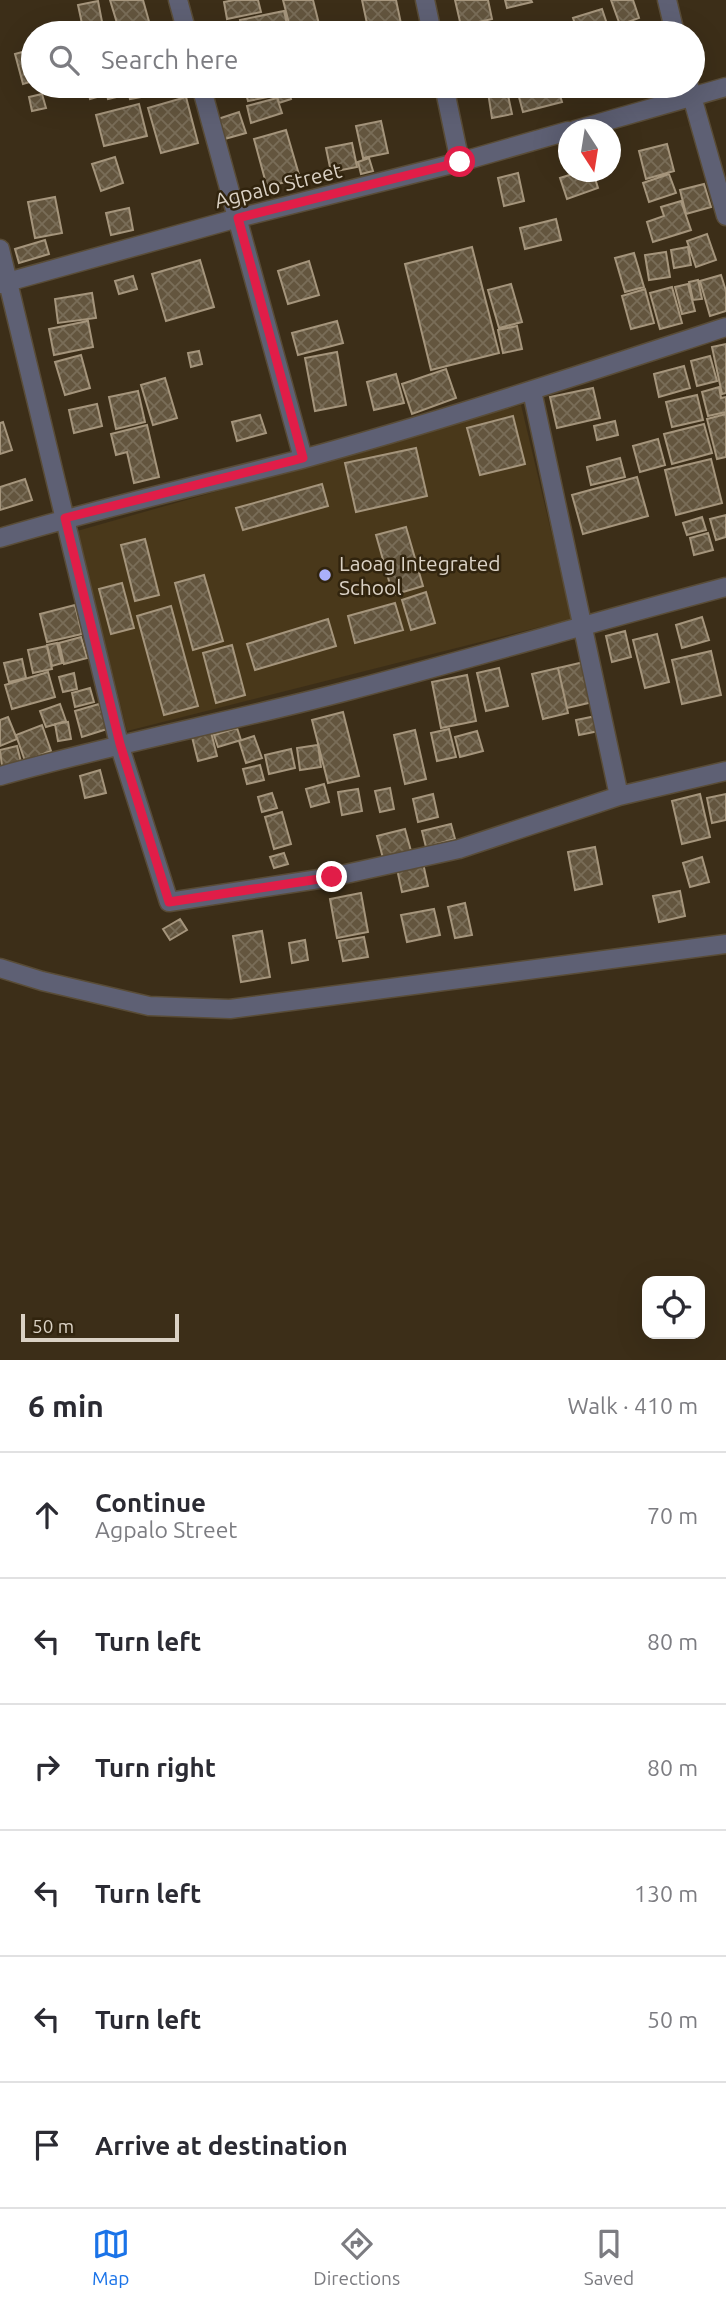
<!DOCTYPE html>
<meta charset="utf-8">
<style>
:root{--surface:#fff;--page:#f2f2f3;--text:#2b2b33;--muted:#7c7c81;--line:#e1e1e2;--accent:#1a73e8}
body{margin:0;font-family:Ubuntu,sans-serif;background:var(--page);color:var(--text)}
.controls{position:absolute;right:21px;bottom:21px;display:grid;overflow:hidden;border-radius:14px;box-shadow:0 7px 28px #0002}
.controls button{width:63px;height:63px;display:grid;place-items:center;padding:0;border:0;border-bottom:2px solid var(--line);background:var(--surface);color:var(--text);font:35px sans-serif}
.compass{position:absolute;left:558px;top:119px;width:63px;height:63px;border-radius:50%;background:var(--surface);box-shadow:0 7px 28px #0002;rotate:168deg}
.scale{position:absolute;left:21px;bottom:18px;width:158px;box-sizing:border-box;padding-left:7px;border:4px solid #dbd2c5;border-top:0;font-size:19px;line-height:24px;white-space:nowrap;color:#dbd2c5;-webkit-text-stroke:5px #31240e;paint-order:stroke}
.stop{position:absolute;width:21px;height:21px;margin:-16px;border:5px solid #e11d48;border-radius:50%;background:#fff}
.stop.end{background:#e11d48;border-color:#fff;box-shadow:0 2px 7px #0008}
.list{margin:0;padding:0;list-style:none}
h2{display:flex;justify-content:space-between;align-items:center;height:91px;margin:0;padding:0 28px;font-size:30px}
h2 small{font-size:23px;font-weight:400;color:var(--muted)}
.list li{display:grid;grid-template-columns:46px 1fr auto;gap:21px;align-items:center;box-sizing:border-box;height:126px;padding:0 28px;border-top:2px solid var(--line)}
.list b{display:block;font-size:26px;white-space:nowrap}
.list p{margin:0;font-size:23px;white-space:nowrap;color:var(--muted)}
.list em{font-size:23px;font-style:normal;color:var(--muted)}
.icon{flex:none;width:38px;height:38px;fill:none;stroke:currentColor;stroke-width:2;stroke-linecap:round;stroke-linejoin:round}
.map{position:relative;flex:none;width:726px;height:1360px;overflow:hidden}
.search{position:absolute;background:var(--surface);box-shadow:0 7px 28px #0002;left:21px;right:21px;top:21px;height:77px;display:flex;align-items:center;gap:18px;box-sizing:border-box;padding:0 24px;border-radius:38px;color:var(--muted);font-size:26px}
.sheet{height:847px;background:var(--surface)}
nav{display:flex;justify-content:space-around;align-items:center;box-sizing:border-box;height:98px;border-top:2px solid var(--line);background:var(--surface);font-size:19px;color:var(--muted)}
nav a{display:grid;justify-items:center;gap:4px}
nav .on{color:var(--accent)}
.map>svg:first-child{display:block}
</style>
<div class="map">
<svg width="726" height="1360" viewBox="0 0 726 1360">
<defs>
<pattern id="building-cross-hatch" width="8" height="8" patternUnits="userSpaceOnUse" patternTransform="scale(1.75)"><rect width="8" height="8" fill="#63553e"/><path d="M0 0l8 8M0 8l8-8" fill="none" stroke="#796d58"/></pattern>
</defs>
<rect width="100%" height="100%" fill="#3c2e18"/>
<path fill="#49381a" d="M521 405 572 619 127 731 77 531Z"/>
<path fill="url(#building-cross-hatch)" stroke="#a5957c" stroke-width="2" d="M110 0H143L150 25 120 33Z
M234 0H258L261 12 227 19 224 2Z
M283 0H313L319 24 291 31Z
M362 0H396L403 33H369Z
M455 0H488L492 19 461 26Z
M505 0H531L532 2 507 8Z
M611 0H633L639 18 620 25Z
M98 1 104 32 84 33 78 5Z
M602 9 610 33H578L573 18Z
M284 11 289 33H243L240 20Z
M236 23 239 33H222L221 27Z
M33 49V81L23 84 15 54Z
M87 86H102L104 95 90 99Z
M110 86H126L129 94 108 99 105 87Z
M127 86H166L168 92 130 99Z
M244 86H270L273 96 248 101Z
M274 86H287L291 99 279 103Z
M487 86H506L512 114 492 118Z
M516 86H557L562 102 523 112Z
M587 86H619L590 95Z
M42 94 46 108 32 111 29 97Z
M186 97 198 143 161 153 148 108Z
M277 98 282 113 251 123 247 106Z
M139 104 147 136 104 146 96 115Z
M239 112 246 133 221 140 215 120Z
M381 121 388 153 363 158 356 126Z
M286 130 300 178 267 187 254 139Z
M352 143 357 167 331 172 326 148Z
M667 144 674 171 646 179 639 151Z
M115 157 123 183 101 191 92 164Z
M369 158 373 171 361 174 358 162Z
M579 172H593L598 188 567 199 560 178Z
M518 173 524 201 504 206 498 178Z
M669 174 676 193 649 202 643 183Z
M704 184 711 207 686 214 680 190Z
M55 197 62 233 35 238 28 202Z
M681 201 691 230 653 242 647 222 664 216 661 207Z
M129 208 133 230 111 235 106 213Z
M556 219 561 240 525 249 520 228Z
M707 234 716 260 696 267 687 241Z
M45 240 49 254 19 263 15 249Z
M472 247 499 353 431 370 405 264Z
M688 247 691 265 674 268 671 250Z
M666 252 670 277 649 280 645 255Z
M634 253 644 287 625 292 615 258Z
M200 260 214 307 166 321 152 274Z
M309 261 319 295 288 304 278 271Z
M721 275 726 291V311L710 316 700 281Z
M133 276 137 289 119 294 115 281Z
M698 280 702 299 693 300 689 282Z
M511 284 522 322 499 328 488 290Z
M688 284 695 311 682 314 675 287Z
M672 287 682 323 660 329 650 293Z
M645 289 654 323 631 329 622 296Z
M92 293 96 318 58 323 55 299Z
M88 321 93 347 54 355 49 329Z
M337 321 343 343 298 355 292 333Z
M517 326 522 349 503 353 498 330Z
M726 344V393L722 394 712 347Z
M199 351 202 364 191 367 188 353Z
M337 352 346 405 315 411 305 358Z
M81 355 90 388 65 395 55 362Z
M710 356 717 381 697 386 691 361Z
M684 366 690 388 659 397 654 374Z
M446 369 456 398 412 414 402 384Z
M396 374 404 403 374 410 367 382Z
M165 378 177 418 153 425 141 385Z
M719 387 721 398 726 397V412L708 416 702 392Z
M593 388 600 418 557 428 550 397Z
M138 391 145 422 116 429 109 397Z
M697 395 703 420 672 427 666 402Z
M97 404 102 426 74 433 69 410Z
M726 414V457L717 459 707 419Z
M260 415 266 433 237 441 232 422Z
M513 416 525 464 480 475 467 428Z
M615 421 618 435 597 440 594 426Z
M3 422 12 450 0 454V423Z
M704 424 712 453 672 464 664 434Z
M147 425 159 477 134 483 127 452 116 455 111 434Z
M658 439 665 465 640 472 633 446Z
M416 448 427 496 356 512 345 463Z
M620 458 625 477 591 485 587 467Z
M711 459 722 503 676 515 665 470Z
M637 477 648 516 583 534 572 495Z
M25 479 32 500 0 510V487Z
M322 484 328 506 243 530 236 508Z
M726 515V537L716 540 710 519Z
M702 517 706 530 687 535 683 523Z
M406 527 423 586 393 595 376 535Z
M708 533 713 550 694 555 690 538Z
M145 539 159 595 135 601 121 545Z
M204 575 223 641 193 650 175 583Z
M122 583 134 628 111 634 99 589Z
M426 592 435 623 411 630 402 600Z
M395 603 403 630 355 643 348 616Z
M75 605 82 634 47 642 40 614Z
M171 606 198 706 164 715 137 616Z
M702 617 709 640 682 648 676 625Z
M328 619 336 646 255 670 247 644Z
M625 631 631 657 612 662 606 636Z
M657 634 669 682 645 688 633 640Z
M81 637 87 658 64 664 59 643Z
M57 643 62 663 52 666 47 645Z
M232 645 245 695 216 703 203 653Z
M47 646 52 669 33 673 28 650Z
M711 651 721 695 682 704 672 660Z
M22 659 26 678 9 682 4 663Z
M584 662 593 702 567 708 558 668Z
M499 668 508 706 486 711 477 673Z
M558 668 568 713 543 719 532 674Z
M48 672 55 697 12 709 5 685Z
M74 673 77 689 63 692 59 677Z
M467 675 476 721 441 728 432 682Z
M90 688 94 702 75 707 72 693Z
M60 704 66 721 46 727 40 711Z
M99 704 107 729 82 737 75 711Z
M343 712 359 776 328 783 312 720Z
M596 716 599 731 579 735 576 720Z
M8 717 17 739 0 746V720Z
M68 722 71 739 58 741 55 724Z
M42 725 51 751 25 761 16 735Z
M237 728 241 740 218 747 214 735Z
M449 729 456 757 437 761 431 733Z
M415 730 426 779 405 784 394 735Z
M477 731 483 751 460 757 455 737Z
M211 732 217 756 198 761 192 737Z
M254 736 262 758 246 763 239 741Z
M318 745 321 767 300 770 297 748Z
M17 746 21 762 2 766 0 750Z
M291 749 295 768 269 774 265 755Z
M260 765 264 780 247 784 243 769Z
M100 770 106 793 85 798 80 776Z
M324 784 329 802 311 807 306 789Z
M390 788 394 809 380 812 375 791Z
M358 789 362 811 342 815 338 792Z
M272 793 277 808 262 812 258 797Z
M433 794 438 817 418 822 413 799Z
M700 794 710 837 682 844 672 801Z
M726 794V820L712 823 707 798Z
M282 812 291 844 274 849 265 817Z
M451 824 455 839 426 847 422 831Z
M405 829 411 851 383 858 377 836Z
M595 847 602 884 575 890 568 852Z
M284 853 288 864 274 868 270 857Z
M702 857 709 882 690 887 683 863Z
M423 863 428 886 402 892 397 869Z
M680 891 685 916 659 922 653 896Z
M361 893 368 932 337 938 330 899Z
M465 903 472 935 455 938 448 907Z
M434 909 440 935 407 942 401 915Z
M180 919 187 930 170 940 163 929Z
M262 931 270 977 241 982 233 936Z
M364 937 368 957 343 961 339 941Z
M305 940 308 960 292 963 289 943Z"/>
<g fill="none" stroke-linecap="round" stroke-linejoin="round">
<defs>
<path id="minor" d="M178 0 187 33
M425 0 432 33
M667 0 675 33
M201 86 303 458
M444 86 460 162
M689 86 726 216
M575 130 726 87
M0 249 119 744 169 902 332 877 459 849 619 796
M0 284 238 218 460 162 568 131
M532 391 619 796 726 771
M0 538C100 508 201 485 302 459 445 420 585 373 726 327
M0 776C116 743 235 721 351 690 477 657 601 620 726 587
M0 968 42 981 149 1006 230 1009 726 944"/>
</defs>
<use href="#minor" stroke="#594c37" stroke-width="21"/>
<use href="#minor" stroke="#5e6074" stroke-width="18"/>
</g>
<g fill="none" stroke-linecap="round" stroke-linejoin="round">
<path stroke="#e11d48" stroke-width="9" d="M332 877 169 902 120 744 65 518 303 458 238 218 460 162"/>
</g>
<circle fill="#aab0fb" stroke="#31240e" stroke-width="2.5" cx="325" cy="575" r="7"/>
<g text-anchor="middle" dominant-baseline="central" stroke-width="5" stroke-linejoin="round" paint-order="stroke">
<g font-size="21" fill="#dbd2c5" stroke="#31240e">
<text transform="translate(278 185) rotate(-14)">Agpalo Street</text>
</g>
<g font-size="21" fill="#dbd2c5" stroke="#31240e" text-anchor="start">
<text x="339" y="563">Laoag Integrated<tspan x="339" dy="24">School</tspan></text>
</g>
</g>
</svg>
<div class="controls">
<button><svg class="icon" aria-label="locate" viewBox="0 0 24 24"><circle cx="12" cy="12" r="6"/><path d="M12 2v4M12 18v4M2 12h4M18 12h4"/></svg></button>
</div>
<svg class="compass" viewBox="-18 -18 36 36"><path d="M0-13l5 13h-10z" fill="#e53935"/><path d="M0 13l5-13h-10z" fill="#7c7c81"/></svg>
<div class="scale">50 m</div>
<div class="stop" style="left:460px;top:162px"></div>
<div class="stop end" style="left:332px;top:877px"></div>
<div class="search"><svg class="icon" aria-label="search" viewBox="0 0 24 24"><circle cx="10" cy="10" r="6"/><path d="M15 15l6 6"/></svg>Search here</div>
</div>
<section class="sheet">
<h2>6 min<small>Walk · 410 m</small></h2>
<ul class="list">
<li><svg class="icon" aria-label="ahead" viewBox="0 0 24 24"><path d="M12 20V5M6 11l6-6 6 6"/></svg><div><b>Continue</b><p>Agpalo Street</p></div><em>70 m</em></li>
<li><svg class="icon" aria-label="left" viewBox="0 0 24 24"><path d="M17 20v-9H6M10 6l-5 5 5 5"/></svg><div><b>Turn left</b></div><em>80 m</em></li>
<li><svg class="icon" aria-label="right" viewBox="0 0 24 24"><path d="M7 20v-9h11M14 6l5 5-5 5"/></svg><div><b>Turn right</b></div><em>80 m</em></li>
<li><svg class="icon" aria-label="left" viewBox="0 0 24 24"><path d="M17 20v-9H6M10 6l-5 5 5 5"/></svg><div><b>Turn left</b></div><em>130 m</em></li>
<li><svg class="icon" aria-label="left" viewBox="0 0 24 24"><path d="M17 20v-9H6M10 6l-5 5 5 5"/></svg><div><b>Turn left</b></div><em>50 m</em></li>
<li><svg class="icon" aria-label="arrive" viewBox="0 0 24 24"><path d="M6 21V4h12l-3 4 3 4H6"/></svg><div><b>Arrive at destination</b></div></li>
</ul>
</section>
<nav>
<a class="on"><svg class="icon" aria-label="map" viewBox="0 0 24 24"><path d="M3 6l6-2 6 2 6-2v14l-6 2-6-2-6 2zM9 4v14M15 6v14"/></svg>Map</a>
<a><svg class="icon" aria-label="directions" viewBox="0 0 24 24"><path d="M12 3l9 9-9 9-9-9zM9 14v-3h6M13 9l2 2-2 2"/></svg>Directions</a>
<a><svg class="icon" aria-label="saved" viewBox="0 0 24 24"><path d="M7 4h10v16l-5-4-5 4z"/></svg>Saved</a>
</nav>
